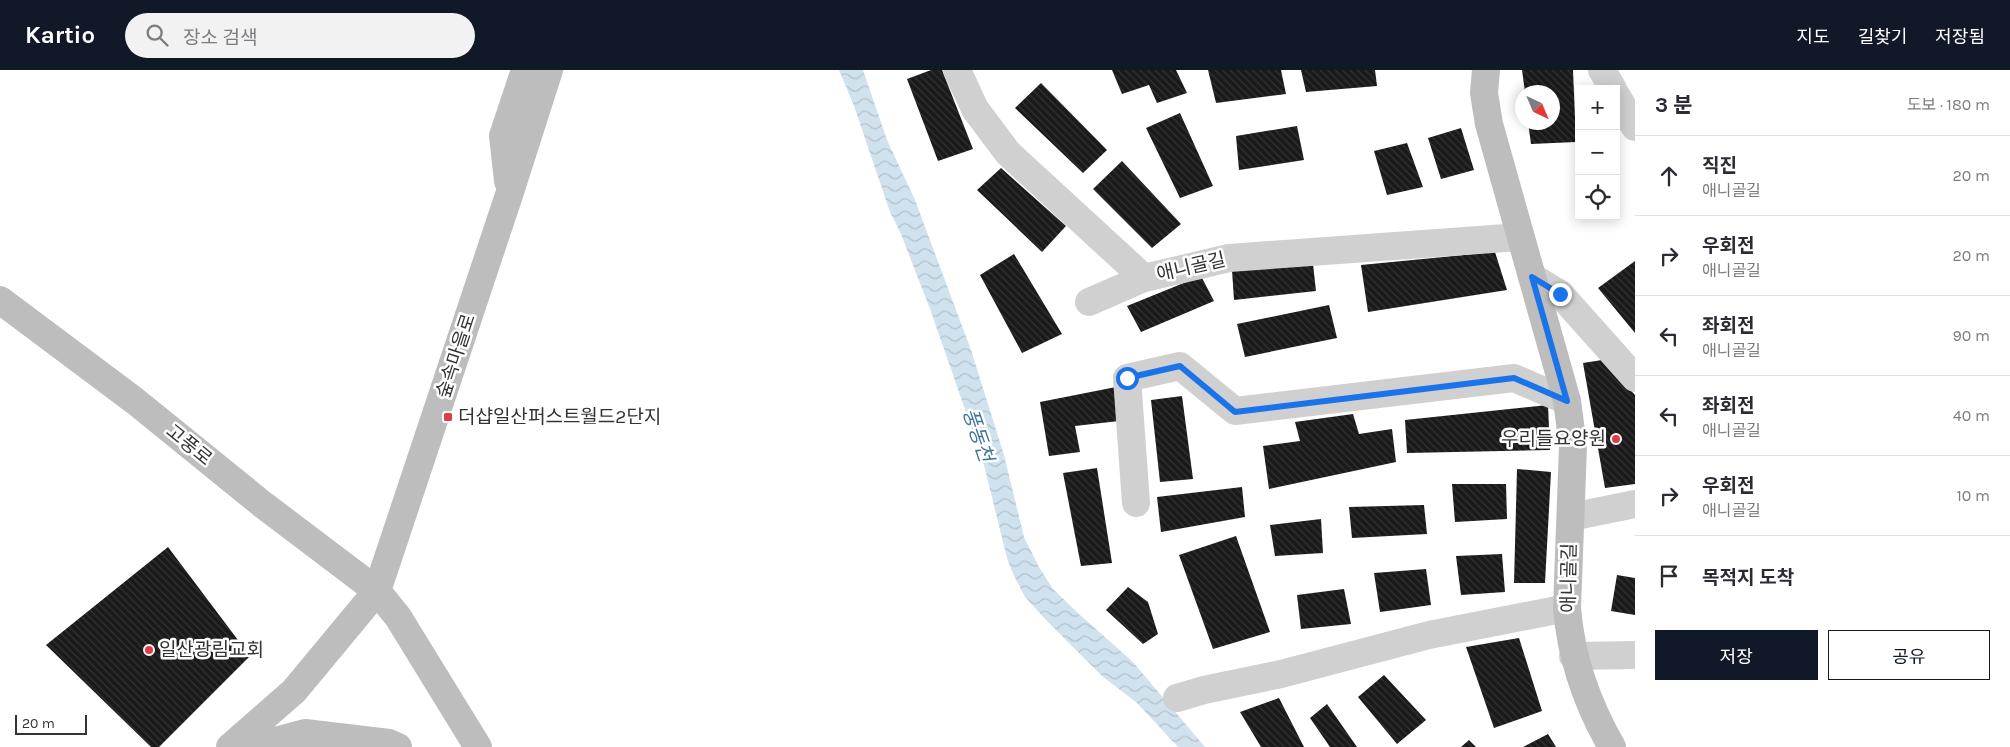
<!DOCTYPE html>
<html lang="ko">
<meta charset="utf-8">
<style>
:root{--surface:#fff;--page:#f2f2f3;--text:#2b2b33;--muted:#7c7c81;--line:#e1e1e2;--accent:#111827}
body{margin:0;font-family:Karla,"Noto Sans KR",sans-serif;background:var(--page);color:var(--text)}
.controls{position:absolute;right:15px;top:15px;display:grid;overflow:hidden;border-radius:0px;box-shadow:0 2px 12px #0003}
.controls button{width:45px;height:45px;display:grid;place-items:center;padding:0;border:0;border-bottom:1px solid var(--line);background:var(--surface);color:var(--text);font:25px sans-serif}
.compass{position:absolute;left:1515px;top:15px;width:45px;height:45px;border-radius:50%;background:var(--surface);box-shadow:0 2px 12px #0003;rotate:136deg}
.scale{position:absolute;left:15px;bottom:12px;width:72px;box-sizing:border-box;padding-left:5px;border:2px solid #333;border-top:0;font-size:14px;line-height:18px;white-space:nowrap;color:#333;-webkit-text-stroke:4px #fff;paint-order:stroke}
.stop{position:absolute;width:15px;height:15px;margin:-11px;border:4px solid #1a73e8;border-radius:50%;background:#fff}
.stop.end{background:#1a73e8;border-color:#fff;box-shadow:0 1px 5px #0008}
.list{margin:0;padding:0;list-style:none}
h2{display:flex;justify-content:space-between;align-items:center;height:65px;margin:0;padding:0 20px;font-size:21px}
h2 small{font-size:16px;font-weight:400;color:var(--muted)}
.list li{display:grid;grid-template-columns:32px 1fr auto;gap:15px;align-items:center;box-sizing:border-box;height:80px;padding:0 20px;border-top:1px solid var(--line)}
.list b{display:block;font-size:19px;white-space:nowrap}
.list p{margin:0;font-size:16px;white-space:nowrap;color:var(--muted)}
.list em{font-size:16px;font-style:normal;color:var(--muted)}
.actions{display:flex;gap:10px;padding:15px 20px}
.actions a{flex:1;padding:11px 0;border:1px solid var(--accent);border-radius:0px;text-align:center;font-size:18px;color:var(--accent)}
.actions .main{background:var(--accent);color:#fff}
.icon{flex:none;width:28px;height:28px;fill:none;stroke:currentColor;stroke-width:2;stroke-linecap:round;stroke-linejoin:round}
.map{position:relative;flex:none;width:1635px;height:677px;overflow:hidden}
header{display:flex;align-items:center;gap:30px;box-sizing:border-box;height:70px;padding:0 25px;background:var(--accent);color:#fff}
header strong{font-size:24px}
nav{display:flex;gap:28px;margin-inline-start:auto;font-size:18px}
.search{width:350px;height:45px;background:var(--page);display:flex;align-items:center;gap:12px;box-sizing:border-box;padding:0 18px;border-radius:28px;color:var(--muted);font-size:19px}
main{display:flex}
aside{flex:1;background:var(--surface)}
.map>svg:first-child{display:block}
</style>
<header>
<strong>Kartio</strong>
<div class="search"><svg class="icon" aria-label="search" viewBox="0 0 24 24"><circle cx="10" cy="10" r="6"/><path d="M15 15l6 6"/></svg>장소 검색</div>
<nav><a>지도</a><a>길찾기</a><a>저장됨</a></nav>
</header>
<main>
<div class="map">
<svg width="1635" height="677" viewBox="0 0 1635 677">
<defs>
<pattern id="water-waves" width="16" height="10" patternUnits="userSpaceOnUse" patternTransform="scale(1.25)"><rect width="16" height="10" fill="#cfe2ee"/><path d="M0 5q4-4 8 0t8 0" fill="none" stroke="#b2c2cd"/></pattern>
<pattern id="building-back-hatch" width="6" height="6" patternUnits="userSpaceOnUse" patternTransform="scale(1.25)"><rect width="6" height="6" fill="#1a1a1a"/><path d="M-1 5l2 2M0 0l6 6M5-1l2 2" fill="none" stroke="#333"/></pattern>
</defs>
<rect width="100%" height="100%" fill="#fff"/>
<path fill="url(#water-waves)" d="M839 0H863L887 70 915 130 971 280 1004 385 1024 467 1039 497 1053 519 1080 545 1132 591 1205 677H1178L1137 633 1102 606 1048 552 1025 527 1014 506 1007 488 983 391 930 239 901 164 890 142 854 36Z"/>
<path fill="url(#building-back-hatch)" d="M931 0H942L973 79 938 91 907 9Z
M1112 0H1176L1187 23 1157 33 1149 15 1122 24Z
M1208 0H1281L1286 24 1216 33Z
M1301 0H1375L1377 16 1306 22Z
M1522 0H1573L1576 72 1531 74 1528 52H1552V22H1525Z
M1041 13 1107 80 1083 103 1015 38Z
M1180 43 1213 116 1180 128 1146 58Z
M1297 56 1304 90 1239 100 1236 66Z
M1461 58 1474 100 1441 109 1428 68Z
M1407 73 1423 117 1387 125 1374 81Z
M1122 91 1181 154 1152 178 1093 119Z
M1001 98 1066 156 1042 182 977 120Z
M1495 182 1507 220 1368 242 1361 195Z
M1014 184 1062 264 1022 283 980 205Z
M1635 191V263L1598 218Z
M1313 194 1316 221 1234 230 1232 200Z
M1201 206 1214 231 1141 262 1127 236Z
M1329 235 1337 268 1245 287 1237 254Z
M1602 290 1635 325V414L1605 418 1583 293Z
M1116 317 1119 351 1075 356 1080 382 1049 386 1040 332Z
M1182 326 1193 409 1160 412 1151 330Z
M1548 335 1550 380 1407 383 1405 350Z
M1353 344 1359 364 1392 359 1396 392 1269 419 1263 376 1300 371 1295 352Z
M1097 398 1112 493 1081 496 1063 403Z
M1517 399 1551 402 1545 513H1514Z
M1452 414H1506L1507 449 1455 452Z
M1242 417 1245 447 1161 462 1157 427Z
M1424 435 1427 464 1352 468 1349 437Z
M1321 449 1323 483 1275 486 1270 455Z
M1236 466 1270 562 1213 579 1179 485Z
M168 477 250 586 159 677H151L46 575Z
M1502 484 1505 522 1461 525 1456 486Z
M1426 499 1431 535 1380 542 1374 503Z
M1617 505 1635 508V545L1611 541Z
M1128 517 1148 532 1158 564 1143 574 1106 540Z
M1344 519 1351 554 1301 559 1297 525Z
M1519 568 1542 641 1494 658 1466 577Z
M1384 605 1426 650 1397 674 1358 627Z
M1279 628 1304 677H1261L1240 642Z
M1327 634 1357 677H1330L1310 648Z
M1548 664 1556 677H1523Z
M1469 670 1476 677H1461Z"/>
<g fill="none" stroke-linecap="round" stroke-linejoin="round">
<path stroke="#d0d0d0" stroke-width="28" d="M957 0 975 39 1008 83 1144 208 1229 188 1520 167
M1602 0 1613 19
M1616 25 1635 57
M1532 207 1560 224 1635 308
M1089 232 1144 208
M1136 433 1127 308 1180 296 1235 341 1514 308 1567 331
M1571 447 1635 434
M1573 586 1635 585
M1177 628 1204 620 1281 604 1429 565 1567 538"/>
<path stroke="#bdbdbd" stroke-width="28" d="M1486 0 1484 23 1489 54 1567 331 1573 376 1567 538C1571 587 1587 634 1612 677
M508 111 503 66 525 0
M0 230 135 331 262 434 377 521 398 547 478 677
M230 677 294 621 377 521 509 125 549 0
M253 677 305 663 389 673 398 677"/>
</g>
<g fill="none" stroke-linecap="round" stroke-linejoin="round">
<path stroke="#1a73e8" stroke-width="6" d="M1127 308 1180 296 1235 342 1514 308 1567 331 1532 207 1560 224"/>
</g>
<g fill="#e63946" stroke="#fff" stroke-width="2">
<rect x="443" y="342" width="10" height="10" rx="2.5"/>
<circle cx="1616" cy="369" r="5"/>
<circle cx="149" cy="580" r="5"/>
</g>
<g text-anchor="middle" dominant-baseline="central" stroke-width="5" stroke-linejoin="round" paint-order="stroke">
<g font-size="19" fill="#333" stroke="#fff">
<text transform="translate(1191 197) rotate(-13)">애니골길</text>
<text transform="translate(456 286) rotate(-72)">숲속마을로</text>
<text transform="translate(189 375) rotate(39)">고풍로</text>
<text transform="translate(1569 508) rotate(-89)">애니골길</text>
</g>
<g font-size="19" fill="#333" stroke="#fff" text-anchor="start">
<text x="458" y="347">더샵일산퍼스트월드2단지</text>
<text x="1606" y="369" text-anchor="end">우리들요양원</text>
<text x="159" y="580">일산광림교회</text>
</g>
<g font-size="20" font-style="italic" fill="#3f7597" stroke="#fff">
<text transform="translate(978 365) rotate(71)">풍동천</text>
</g>
</g>
</svg>
<div class="controls">
<button>+</button>
<button>−</button>
<button><svg class="icon" aria-label="locate" viewBox="0 0 24 24"><circle cx="12" cy="12" r="6"/><path d="M12 2v4M12 18v4M2 12h4M18 12h4"/></svg></button>
</div>
<svg class="compass" viewBox="-18 -18 36 36"><path d="M0-13l5 13h-10z" fill="#e53935"/><path d="M0 13l5-13h-10z" fill="#7c7c81"/></svg>
<div class="scale">20 m</div>
<div class="stop" style="left:1127px;top:308px"></div>
<div class="stop end" style="left:1560px;top:224px"></div>
</div>
<aside>
<h2>3 분<small>도보 · 180 m</small></h2>
<ul class="list">
<li><svg class="icon" aria-label="ahead" viewBox="0 0 24 24"><path d="M12 20V5M6 11l6-6 6 6"/></svg><div><b>직진</b><p>애니골길</p></div><em>20 m</em></li>
<li><svg class="icon" aria-label="right" viewBox="0 0 24 24"><path d="M7 20v-9h11M14 6l5 5-5 5"/></svg><div><b>우회전</b><p>애니골길</p></div><em>20 m</em></li>
<li><svg class="icon" aria-label="left" viewBox="0 0 24 24"><path d="M17 20v-9H6M10 6l-5 5 5 5"/></svg><div><b>좌회전</b><p>애니골길</p></div><em>90 m</em></li>
<li><svg class="icon" aria-label="left" viewBox="0 0 24 24"><path d="M17 20v-9H6M10 6l-5 5 5 5"/></svg><div><b>좌회전</b><p>애니골길</p></div><em>40 m</em></li>
<li><svg class="icon" aria-label="right" viewBox="0 0 24 24"><path d="M7 20v-9h11M14 6l5 5-5 5"/></svg><div><b>우회전</b><p>애니골길</p></div><em>10 m</em></li>
<li><svg class="icon" aria-label="arrive" viewBox="0 0 24 24"><path d="M6 21V4h12l-3 4 3 4H6"/></svg><div><b>목적지 도착</b></div></li>
</ul>
<div class="actions"><a class="main">저장</a><a>공유</a></div>
</aside>
</main>
